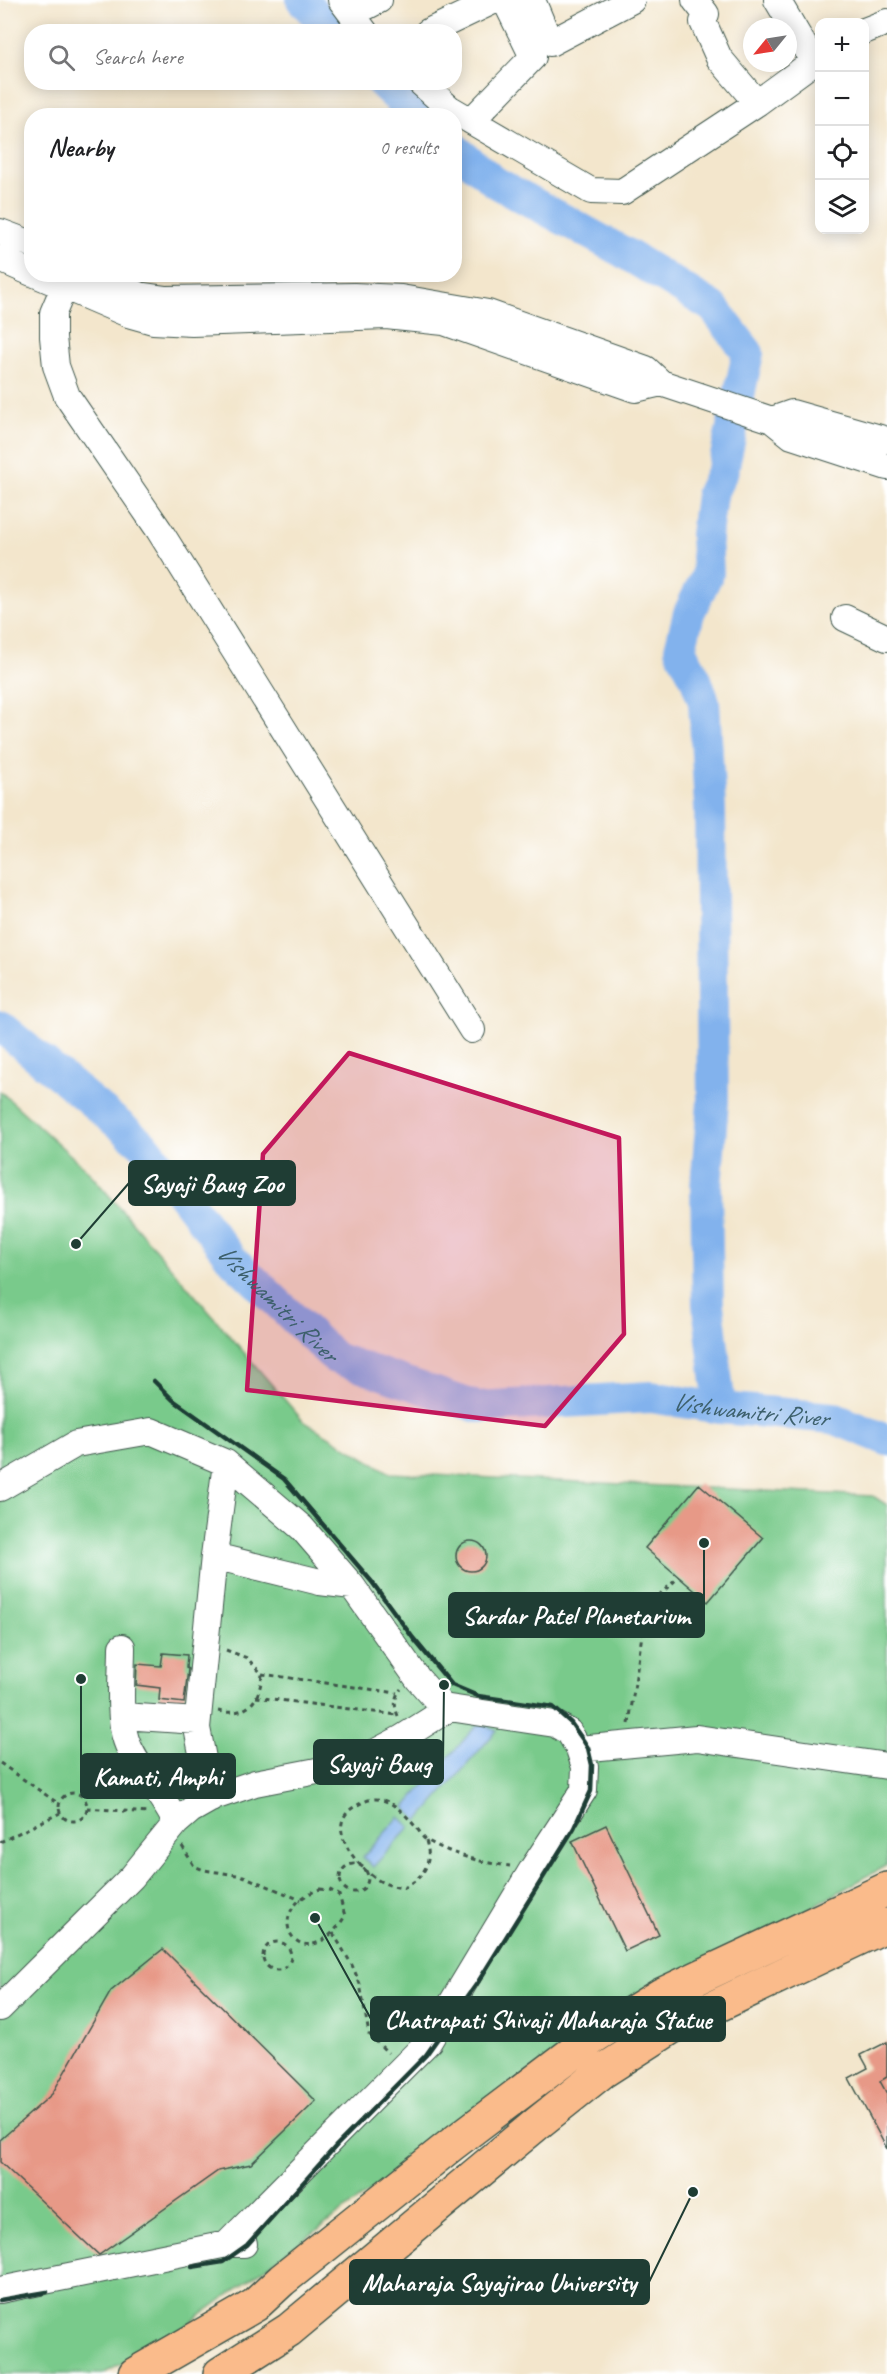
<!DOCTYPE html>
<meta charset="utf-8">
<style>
:root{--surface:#fff;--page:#f2f2f2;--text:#202124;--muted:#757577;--line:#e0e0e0}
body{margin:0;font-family:Caveat,sans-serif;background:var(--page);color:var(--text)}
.controls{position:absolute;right:18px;top:18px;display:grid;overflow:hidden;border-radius:12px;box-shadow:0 3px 15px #0003}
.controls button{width:54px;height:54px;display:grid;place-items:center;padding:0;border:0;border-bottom:2px solid var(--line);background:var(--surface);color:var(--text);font:30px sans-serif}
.compass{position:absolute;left:743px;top:18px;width:54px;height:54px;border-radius:50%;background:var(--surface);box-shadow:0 3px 15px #0003;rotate:240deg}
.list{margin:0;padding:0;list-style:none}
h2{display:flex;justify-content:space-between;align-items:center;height:78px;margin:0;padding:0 24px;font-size:26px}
h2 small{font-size:20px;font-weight:400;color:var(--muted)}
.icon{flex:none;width:33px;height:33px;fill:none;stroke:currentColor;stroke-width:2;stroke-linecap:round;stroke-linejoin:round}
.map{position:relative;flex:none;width:887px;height:2374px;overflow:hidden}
.search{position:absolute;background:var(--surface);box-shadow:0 3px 15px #0003;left:24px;top:24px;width:438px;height:66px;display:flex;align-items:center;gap:15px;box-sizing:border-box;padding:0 21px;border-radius:24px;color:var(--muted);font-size:22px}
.panel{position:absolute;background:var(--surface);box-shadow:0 3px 15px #0003;left:24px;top:108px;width:438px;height:174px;border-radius:24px}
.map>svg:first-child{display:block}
</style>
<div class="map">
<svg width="887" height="2374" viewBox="0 0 887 2374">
<rect width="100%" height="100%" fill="#fff"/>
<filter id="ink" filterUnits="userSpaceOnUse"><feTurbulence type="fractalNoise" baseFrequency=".0167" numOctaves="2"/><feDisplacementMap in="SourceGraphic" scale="12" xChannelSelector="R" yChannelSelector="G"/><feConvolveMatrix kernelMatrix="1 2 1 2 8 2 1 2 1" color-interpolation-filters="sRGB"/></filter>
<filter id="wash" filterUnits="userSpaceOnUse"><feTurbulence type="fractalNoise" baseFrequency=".008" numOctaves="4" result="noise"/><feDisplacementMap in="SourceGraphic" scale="24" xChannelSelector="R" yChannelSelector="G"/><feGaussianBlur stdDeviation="1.35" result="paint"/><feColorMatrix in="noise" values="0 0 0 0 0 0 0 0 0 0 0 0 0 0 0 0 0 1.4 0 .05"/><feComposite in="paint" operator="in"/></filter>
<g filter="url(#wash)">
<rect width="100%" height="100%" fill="#f3e6cc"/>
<path fill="#79ca8b" stroke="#4c8460" stroke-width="1.5" d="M0 1091 88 1171 303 1421 390 1473 873 1496 887 1505V1865L743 1946 655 1984 172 2336 103 2374H0Z"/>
<path fill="#82b2ed" stroke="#507890" stroke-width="1.5" d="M481 1724 497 1730 418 1821 405 1807 477 1725Z
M399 1817 410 1827 373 1867 363 1857Z"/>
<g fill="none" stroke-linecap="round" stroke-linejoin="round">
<g stroke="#82b2ed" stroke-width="32">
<path d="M302 0 332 32"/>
<path d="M381 82 417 116"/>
<path d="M454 148 495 182 623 252 713 307 748 353 723 470 711 495 706 535 708 573 689 613 680 649 695 677 704 702 710 808 713 1102 706 1187 708 1305 720 1408"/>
<path id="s1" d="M0 1026 146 1147 231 1258 335 1358 477 1407 651 1397 720 1408 833 1418 887 1440"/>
</g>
</g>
<g id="blocks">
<path fill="#e79987" d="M699 1484 763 1538 708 1602 645 1548Z
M456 1556a15 15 0 1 1 30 0a15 15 0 1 1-30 0Z
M163 1653 187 1655 186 1668 188 1669 184 1703 159 1700 160 1688 136 1685 137 1664 161 1666Z
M606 1825 659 1935 625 1951 572 1841Z
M163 1949 316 2101 251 2164 218 2171 99 2255 0 2162V2140L52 2094 111 1991Z
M887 2042V2077L880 2081 887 2094V2149L849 2078 868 2068 861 2055Z"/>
</g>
</g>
<g filter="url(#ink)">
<use href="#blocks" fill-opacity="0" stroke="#3f564b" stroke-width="1.5"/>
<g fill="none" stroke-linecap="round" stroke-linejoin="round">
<defs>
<path id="minor" d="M341 0 365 32
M532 0 550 43 632 0
M695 0 706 14 703 22 719 58 757 103
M777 0 813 61
M352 14 379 0
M864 31 887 22
M428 32 495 0
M420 82 449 108 591 191 622 192 757 103 820 57
M471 121 533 57 505 0
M0 232 32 244
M0 259 32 273
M35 274 128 314 153 321 192 323 386 316 444 322 635 389 661 383
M96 274 138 295 166 299 354 296 401 298 488 313 646 369 661 383 772 420 792 436 887 467
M64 287 53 313V337L56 366 67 396 159 530 472 1030
M772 420 792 413 887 440
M845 618 887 638
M0 1488 76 1444 151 1431 226 1463 302 1528 352 1586 418 1679 443 1707 555 1724 569 1732 579 1749 697 1738 887 1766
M214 1556 320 1582 352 1586
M123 1716 197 1721
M211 1799 197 1728 214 1556 226 1463
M176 1823 191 1810 214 1797 255 1783 353 1764 402 1738 448 1709
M0 2008 132 1877 176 1823C163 1794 135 1767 126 1740 118 1717 122 1672 122 1647
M227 2244 429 2041 533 1868 584 1790 585 1767 579 1749
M0 2290 227 2244H244"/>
<path id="highway" d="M135 2374 255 2305 282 2280 451 2145 595 2036 661 1995 887 1889
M220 2374 289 2330 539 2122 603 2071 670 2028 887 1925"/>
</defs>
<use href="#minor" stroke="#3f564b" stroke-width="28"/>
<use href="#highway" stroke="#3f564b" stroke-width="36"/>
<path stroke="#3f564b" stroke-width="3" stroke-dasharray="4.5 4.5" stroke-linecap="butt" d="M262 1674 397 1693
M256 1697 397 1715
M218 1711C248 1717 260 1701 262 1674L247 1658 226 1650
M398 1716C394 1706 394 1697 401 1689
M629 1724 646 1607 679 1577
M0 1763 59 1804
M59 1807a14 14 0 1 1 28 0a14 14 0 1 1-28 0Z
M87 1808 148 1813
M426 1841C433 1863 424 1877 404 1888 395 1887 387 1885 378 1880 357 1867 323 1826 354 1807 361 1803 368 1799 376 1799 395 1800 408 1818 419 1831 421 1835 424 1839 428 1841 454 1855 481 1863 510 1866
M0 1842 60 1813
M182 1846 194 1866 204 1870 243 1876 301 1900
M340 1878a14 14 0 1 1 28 0a14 14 0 1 1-28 0Z
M320 1889 330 1890 339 1895 345 1916C304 1984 254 1912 320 1889Z
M333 1933 352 1965 360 1984 369 2034 388 2053
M263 1956a14 14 0 1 1 28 0a14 14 0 1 1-28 0Z"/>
<use href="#minor" stroke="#fff" stroke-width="26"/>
<use href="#highway" stroke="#fabb8b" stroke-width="33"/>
<path stroke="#1f3d34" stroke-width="4.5" d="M154 1381 173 1400 284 1479 372 1582 413 1638 452 1685 478 1696 553 1707 571 1723 583 1740 588 1748 592 1765 591 1791 574 1828 478 1982 426 2055 337 2145 247 2245 223 2262 192 2267
M0 2300 47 2292"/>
</g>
</g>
<path fill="#c2185b" fill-opacity="0.2" stroke="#c2185b" stroke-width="4.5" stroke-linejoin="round" d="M349 1053 619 1138 624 1334 545 1426 247 1390 263 1154Z"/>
<g text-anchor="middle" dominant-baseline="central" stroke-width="4.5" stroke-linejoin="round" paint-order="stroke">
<g font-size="26" font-style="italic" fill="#3d606c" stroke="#fff">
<text stroke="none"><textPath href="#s1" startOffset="394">Vishwamitri River</textPath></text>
<text stroke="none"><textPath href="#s1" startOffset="898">Vishwamitri River</textPath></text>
</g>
</g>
<path fill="none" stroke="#1f3d34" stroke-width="2" d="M76 1244L129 1183M704 1543L704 1615M444 1685L443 1762M81 1679L81 1776M315 1918L371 2019M693 2192L649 2282"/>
<g fill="#1f3d34" stroke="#fff" stroke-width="2">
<circle cx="76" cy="1244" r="6"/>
<circle cx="704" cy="1543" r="6"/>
<circle cx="444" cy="1685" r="6"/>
<circle cx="81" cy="1679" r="6"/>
<circle cx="315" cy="1918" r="6"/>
<circle cx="693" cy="2192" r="6"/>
</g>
<g fill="#1f3d34" stroke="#1f3d34" stroke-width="2">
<rect x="129" y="1161" width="166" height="44" rx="6"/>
<rect x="449" y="1593" width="255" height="44" rx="6"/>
<rect x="314" y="1740" width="129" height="44" rx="6"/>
<rect x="81" y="1754" width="154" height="44" rx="6"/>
<rect x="371" y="1997" width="354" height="44" rx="6"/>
<rect x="350" y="2260" width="299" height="44" rx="6"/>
</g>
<g font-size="26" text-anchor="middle" font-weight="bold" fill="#fff">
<text x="212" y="1192">Sayaji Baug Zoo</text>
<text x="576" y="1624">Sardar Patel Planetarium</text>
<text x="379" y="1772">Sayaji Baug</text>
<text x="158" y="1785">Kamati, Amphi</text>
<text x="548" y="2028">Chatrapati Shivaji Maharaja Statue</text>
<text x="499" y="2291">Maharaja Sayajirao University</text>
</g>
</svg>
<div class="controls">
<button>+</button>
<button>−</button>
<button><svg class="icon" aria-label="locate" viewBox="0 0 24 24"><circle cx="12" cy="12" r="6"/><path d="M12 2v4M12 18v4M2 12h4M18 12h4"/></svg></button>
<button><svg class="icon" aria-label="layers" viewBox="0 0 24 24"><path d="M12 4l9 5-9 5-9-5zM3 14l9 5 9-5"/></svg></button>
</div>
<svg class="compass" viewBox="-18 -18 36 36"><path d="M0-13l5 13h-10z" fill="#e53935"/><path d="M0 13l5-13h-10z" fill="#757577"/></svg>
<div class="search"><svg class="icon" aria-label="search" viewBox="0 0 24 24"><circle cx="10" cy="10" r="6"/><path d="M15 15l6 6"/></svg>Search here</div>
<section class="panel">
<h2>Nearby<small>0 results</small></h2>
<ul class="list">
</ul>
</section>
</div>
